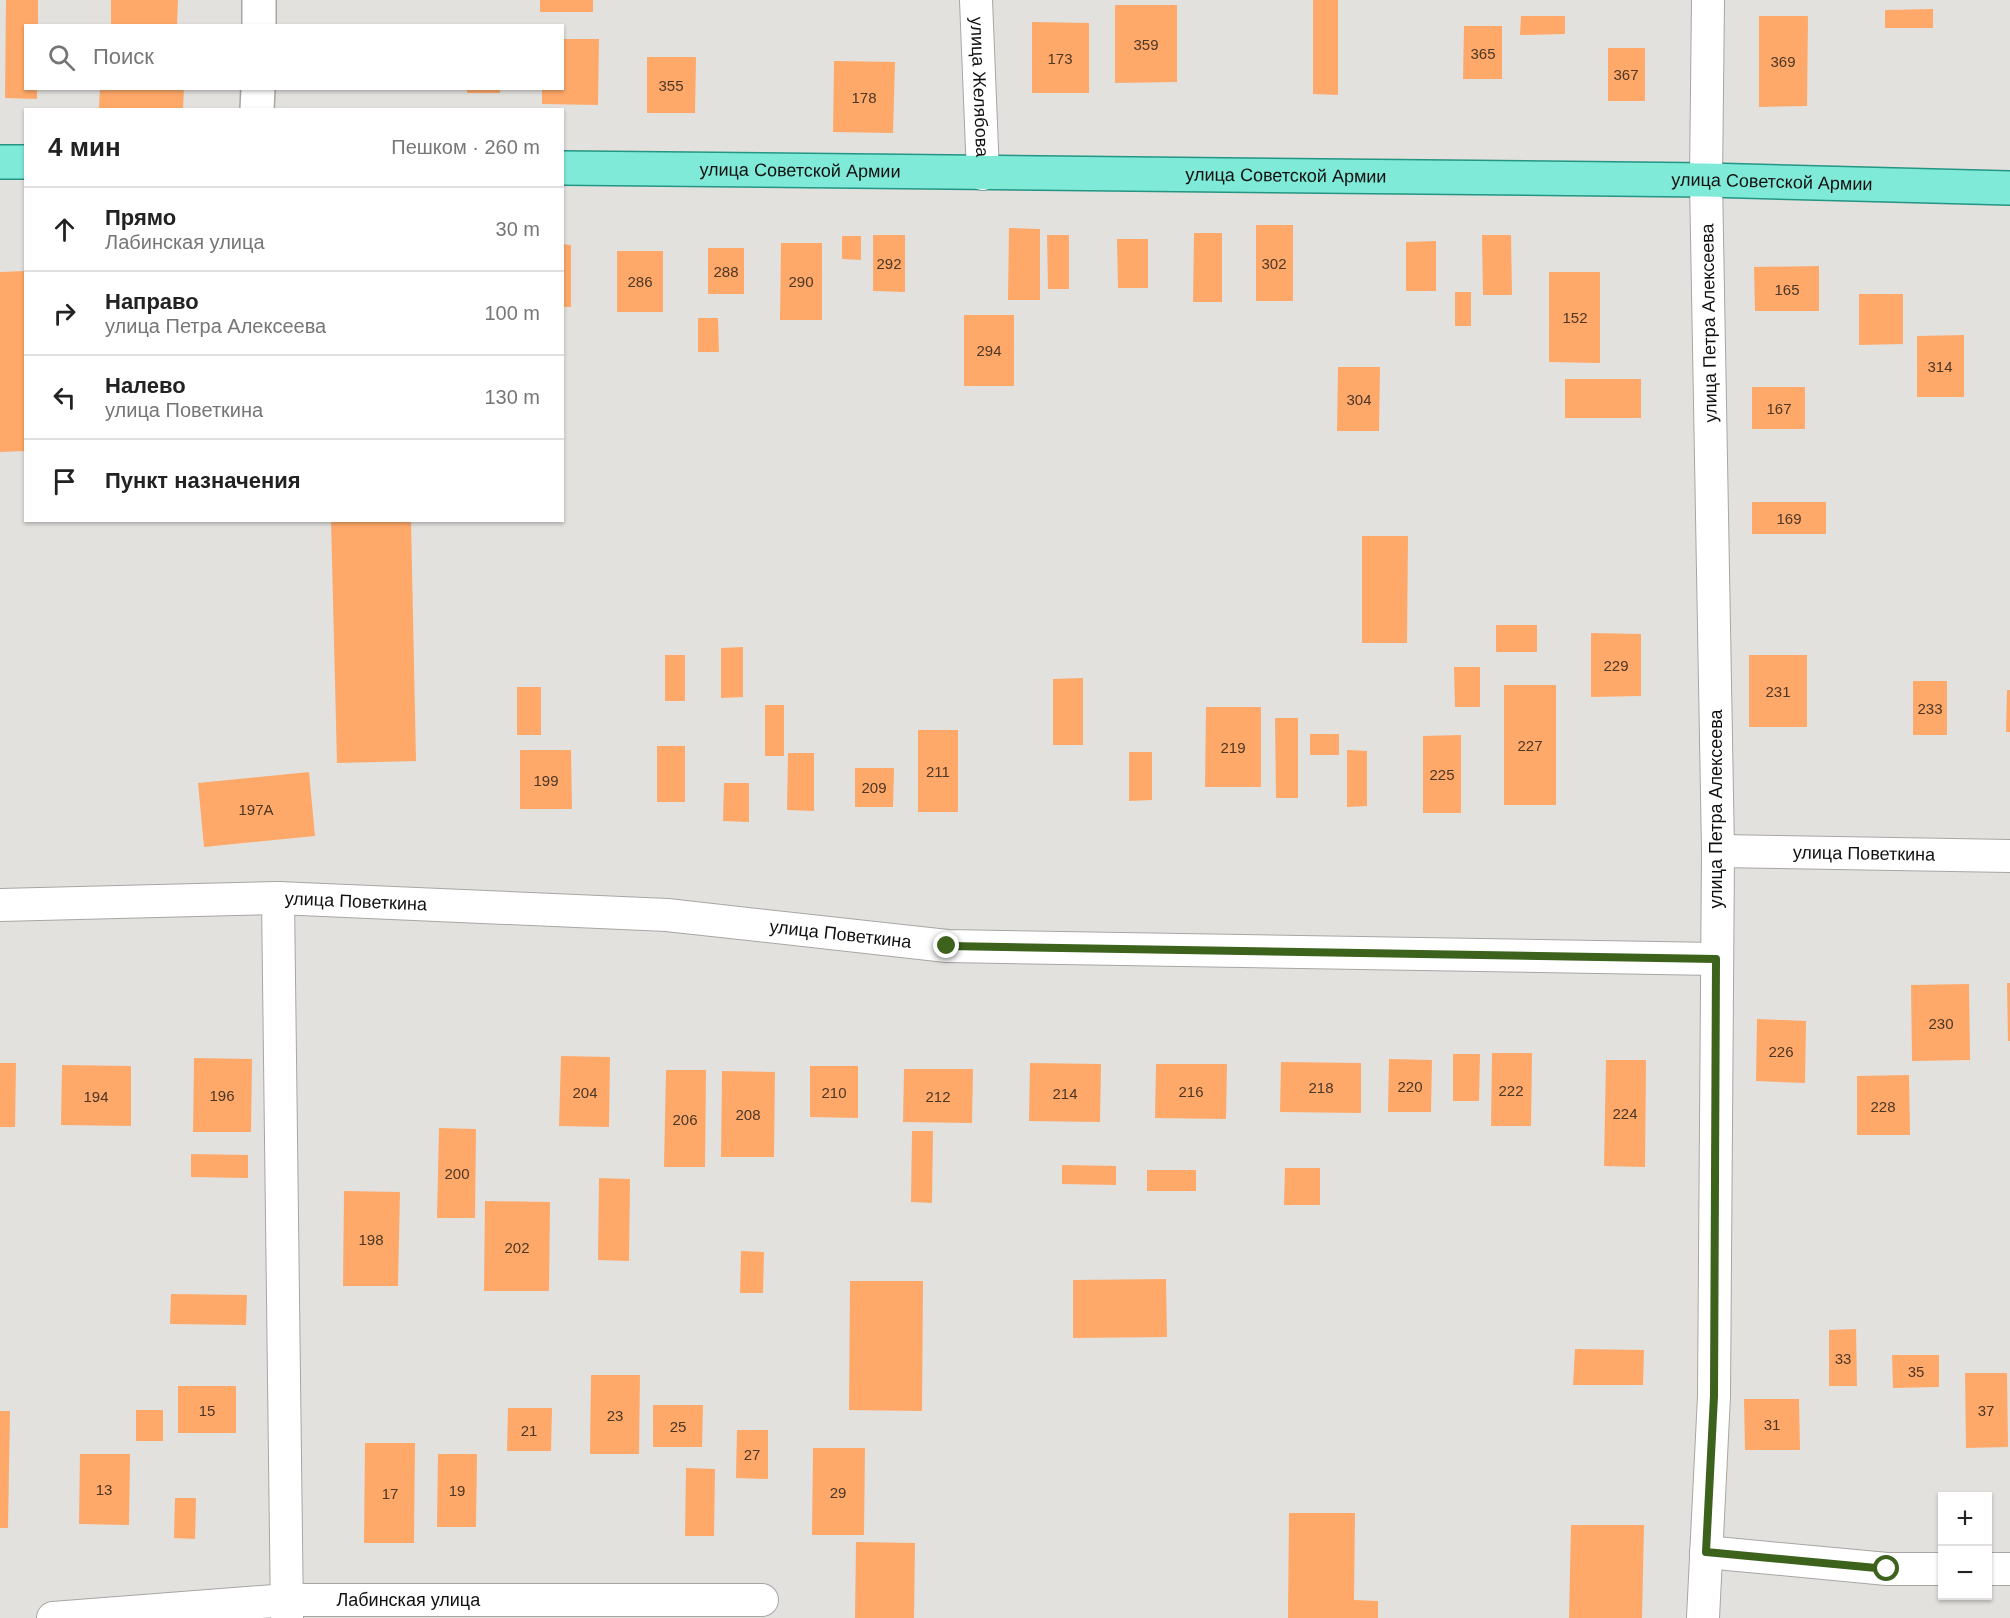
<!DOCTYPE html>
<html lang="ru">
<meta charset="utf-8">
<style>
:root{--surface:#fff;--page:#f6f6f6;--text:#222;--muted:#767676;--line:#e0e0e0}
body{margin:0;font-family:Arial,sans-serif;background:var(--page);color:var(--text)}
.controls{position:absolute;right:18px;bottom:18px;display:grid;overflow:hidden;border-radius:0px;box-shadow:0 2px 4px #0004}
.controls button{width:54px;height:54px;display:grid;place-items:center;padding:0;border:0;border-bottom:2px solid var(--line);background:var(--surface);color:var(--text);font:30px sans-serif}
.stop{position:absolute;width:18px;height:18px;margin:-14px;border:4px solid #3c621c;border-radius:50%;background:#fff}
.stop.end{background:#3c621c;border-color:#fff;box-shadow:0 2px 6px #0008}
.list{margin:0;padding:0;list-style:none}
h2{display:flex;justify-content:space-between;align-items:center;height:78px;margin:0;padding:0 24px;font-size:26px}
h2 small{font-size:20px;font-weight:400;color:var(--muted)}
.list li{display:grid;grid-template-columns:39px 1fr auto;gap:18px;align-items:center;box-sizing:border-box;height:84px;padding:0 24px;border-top:2px solid var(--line)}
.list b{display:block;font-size:22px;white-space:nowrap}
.list p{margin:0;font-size:20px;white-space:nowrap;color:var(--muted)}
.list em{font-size:20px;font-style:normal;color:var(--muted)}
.icon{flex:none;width:33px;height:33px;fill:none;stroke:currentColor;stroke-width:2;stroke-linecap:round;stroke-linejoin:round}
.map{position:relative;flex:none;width:2010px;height:1618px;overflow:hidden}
.search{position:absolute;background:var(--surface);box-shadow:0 2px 4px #0004;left:24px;top:24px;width:540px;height:66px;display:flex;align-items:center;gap:15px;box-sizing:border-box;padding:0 21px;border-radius:0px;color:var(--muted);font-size:22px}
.panel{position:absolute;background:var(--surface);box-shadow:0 2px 4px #0004;left:24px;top:108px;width:540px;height:414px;border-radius:0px}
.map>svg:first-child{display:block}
</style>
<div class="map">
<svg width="2010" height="1618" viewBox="0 0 2010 1618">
<rect width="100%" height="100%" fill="#e3e1de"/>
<path fill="#fea969" d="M6 0H38V26H26V88H37V99L5 98Z
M111 0H178L177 26H111Z
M540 0H593V12H540Z
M1313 0H1338V95L1313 94Z
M1115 5H1177V82L1115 83Z
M1933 9V28H1885V10Z
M1521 16H1565V34L1520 35Z
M1759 16H1808L1807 106 1759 107Z
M1032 22 1089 23V93H1032Z
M1464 26H1502V79H1463Z
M562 39H599L598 105 542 104V88H562Z
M1608 48H1645V101H1608Z
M647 57H696L695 113H647Z
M834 61 895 62 893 133 833 132Z
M100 88H184L183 109 99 108Z
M467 88H500V93H467Z
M1256 225H1293V301H1256Z
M1009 228 1040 229V300H1008Z
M1194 233H1222V302H1193Z
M873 235H905V292L873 291Z
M1047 235H1069V289H1048Z
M1482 235H1511L1512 295H1483Z
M842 236H861V260L842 259Z
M1117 239H1148V288H1118Z
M1436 241V291H1406V242Z
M781 243H822V320H780Z
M562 244 571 245V307H562Z
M708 248H744V294H708Z
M617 251H663V312H617Z
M1819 266V311H1755L1754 267Z
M26 271V451L0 452V272Z
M1549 272H1600V363L1549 362Z
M1455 292H1471V326H1455Z
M1859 294H1903V344L1859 345Z
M964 315H1014V386H964Z
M698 318H718L719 352H698Z
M1964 335V397H1917V336Z
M1338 367H1380L1379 431H1337Z
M1565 379H1641V418H1565Z
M1752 387H1805V429H1752Z
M1752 502H1826V534H1752Z
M331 520H411L416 761 337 763Z
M1362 536H1408L1407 643H1362Z
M1496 625H1537V652H1496Z
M1591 633 1641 634V696L1591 697Z
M743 647V697L721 698V648Z
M665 655H685V701H665Z
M1749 655H1807V727H1749Z
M1454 667H1480V707H1455Z
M1083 678V745H1053V679Z
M1913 681H1947V735H1913Z
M1504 685H1556V805H1504Z
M517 687H541V735H517Z
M2007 690H2010V732H2006Z
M765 705H784V756H765Z
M1206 707H1261V787H1205Z
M1275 718H1298V798H1276Z
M918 730H958V812H918Z
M1310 734H1339V755H1310Z
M1461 735V813H1423V736Z
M657 746H685V802H657Z
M520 750H571L572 809H520Z
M1347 750 1367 751V806L1347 807Z
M1129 752H1152V800L1129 801Z
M788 753H814V811L787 810Z
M855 768H894L893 807H855Z
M309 772 315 836 204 847 198 783Z
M724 783H749V822L723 821Z
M2007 983H2010V1041H2008Z
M1969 984 1970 1060 1912 1061 1911 985Z
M1757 1019 1806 1021 1805 1083 1756 1081Z
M1492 1053H1532L1531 1126H1491Z
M1453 1054H1480L1479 1101H1453Z
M561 1056 610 1057 609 1127 559 1126Z
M194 1058 252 1059 251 1132H193Z
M1389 1059 1432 1060 1431 1112H1388Z
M1606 1060H1646L1645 1167 1604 1166Z
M1281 1062 1361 1063V1113L1280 1112Z
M0 1063H16L15 1127H0Z
M1030 1063 1101 1064 1100 1122 1029 1121Z
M1156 1064H1227L1226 1119 1155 1118Z
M62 1065 131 1066V1126L61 1125Z
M810 1066H858V1118L810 1117Z
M904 1069H973L972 1123 903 1122Z
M666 1070H706L705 1167H664Z
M722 1071 775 1072 774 1157H721Z
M1909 1075 1910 1135H1857V1076Z
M439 1128 476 1129 475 1218H437Z
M912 1131H933L932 1203 911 1202Z
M191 1154 248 1155V1178L191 1177Z
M1062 1165 1116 1166V1185L1062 1184Z
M1285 1168H1320V1205H1284Z
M1147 1170H1196V1191H1147Z
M599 1178 630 1179 629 1261 598 1260Z
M344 1191 400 1192 398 1286H343Z
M485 1201 550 1202 549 1291H484Z
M741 1251 764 1252 763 1293H740Z
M1166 1279 1167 1337 1073 1338V1280Z
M850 1281H923L922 1411 849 1410Z
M171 1294 247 1295 246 1325 170 1324Z
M1856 1329 1857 1386H1829V1330Z
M1575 1349 1644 1350 1643 1385H1573Z
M1892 1355H1939V1387L1893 1388Z
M1965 1373H2007L2008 1447 1966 1448Z
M591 1375H640L639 1454H590Z
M178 1386H236V1433H178Z
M1744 1399H1799L1800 1450H1745Z
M653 1405H703L702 1447H653Z
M508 1408H552L551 1451H507Z
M136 1410H163V1441H136Z
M0 1411H10L8 1528H0Z
M737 1430H768V1479L736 1478Z
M365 1443H415L414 1543H364Z
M813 1448H865L864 1535H812Z
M80 1454H130L129 1525 79 1524Z
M438 1454H477L476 1527H437Z
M686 1468 715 1469 714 1536H685Z
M175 1498H196L195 1539 174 1538Z
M1289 1513H1355L1354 1600 1378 1601V1618H1288Z
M1571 1525H1644L1642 1618H1569Z
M856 1542 915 1543 914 1618H855Z"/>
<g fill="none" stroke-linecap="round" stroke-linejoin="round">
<defs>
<g id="street">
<path id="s1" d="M976 0 983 174"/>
<path id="s2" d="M1718 851 2010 856"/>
<path d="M278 898 287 1618"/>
<path id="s3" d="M0 905 278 898 667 915 947 946 1716 959"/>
<path d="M1706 1552 1887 1569H1942"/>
<path d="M1988 1569H2010"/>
<path id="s4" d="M53 1618 287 1600H762"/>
<path d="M1703 1618 1714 1396 1718 851 1706 180 1708 0"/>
</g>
<path id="secondary" d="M259 26V0
M257 110 258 88"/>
<g id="primary">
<path d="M0 162H26"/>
<path id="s5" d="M562 168 1706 180 2010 188"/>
</g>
</defs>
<use href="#street" stroke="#a8a6a3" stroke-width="34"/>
<use href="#secondary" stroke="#a8a6a3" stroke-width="36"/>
<use href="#primary" stroke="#239582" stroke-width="36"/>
<use href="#street" stroke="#fff" stroke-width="32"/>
<use href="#secondary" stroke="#fff" stroke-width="33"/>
<use href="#primary" stroke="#80ead9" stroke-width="33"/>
</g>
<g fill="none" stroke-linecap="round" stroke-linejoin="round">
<path stroke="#3c621c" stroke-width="8" d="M947 946 1716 959 1714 1396 1706 1552 1887 1569"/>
</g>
<g text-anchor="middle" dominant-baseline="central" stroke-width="6" stroke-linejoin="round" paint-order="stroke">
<g font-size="15" fill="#4c3626">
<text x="1146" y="44">359</text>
<text x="1483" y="53">365</text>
<text x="1060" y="58">173</text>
<text x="1783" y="61">369</text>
<text x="1626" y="74">367</text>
<text x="671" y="85">355</text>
<text x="864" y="97">178</text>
<text x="889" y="263">292</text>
<text x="1274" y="263">302</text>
<text x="726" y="271">288</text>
<text x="640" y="281">286</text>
<text x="801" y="281">290</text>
<text x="1787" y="289">165</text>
<text x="1575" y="317">152</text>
<text x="989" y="350">294</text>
<text x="1940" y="366">314</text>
<text x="1359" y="399">304</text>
<text x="1779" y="408">167</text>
<text x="1789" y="518">169</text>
<text x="1616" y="665">229</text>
<text x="1778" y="691">231</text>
<text x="1930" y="708">233</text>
<text x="1530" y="745">227</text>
<text x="1233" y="747">219</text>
<text x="938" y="771">211</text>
<text x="1442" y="774">225</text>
<text x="546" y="780">199</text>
<text x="874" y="787">209</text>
<text x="256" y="809">197А</text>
<text x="1941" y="1023">230</text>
<text x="1781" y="1051">226</text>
<text x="1410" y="1086">220</text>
<text x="1321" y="1087">218</text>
<text x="1511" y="1090">222</text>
<text x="1191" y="1091">216</text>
<text x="585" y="1092">204</text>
<text x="834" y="1092">210</text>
<text x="1065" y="1093">214</text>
<text x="222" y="1095">196</text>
<text x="96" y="1096">194</text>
<text x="938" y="1096">212</text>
<text x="1883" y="1106">228</text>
<text x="1625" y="1113">224</text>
<text x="748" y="1114">208</text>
<text x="685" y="1119">206</text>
<text x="457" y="1173">200</text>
<text x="371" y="1239">198</text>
<text x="517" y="1247">202</text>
<text x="1843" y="1358">33</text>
<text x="1916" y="1371">35</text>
<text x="207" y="1410">15</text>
<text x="1986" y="1410">37</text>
<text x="615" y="1415">23</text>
<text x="1772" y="1424">31</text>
<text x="678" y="1426">25</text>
<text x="529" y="1430">21</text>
<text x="752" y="1454">27</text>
<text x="104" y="1489">13</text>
<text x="457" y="1490">19</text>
<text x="838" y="1492">29</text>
<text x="390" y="1493">17</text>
</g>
<g font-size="18" fill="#11100f" stroke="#fff">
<text stroke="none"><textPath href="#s1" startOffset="87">улица Желябова</textPath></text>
<text stroke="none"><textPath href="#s5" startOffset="238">улица Советской Армии</textPath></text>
<text stroke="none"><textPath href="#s5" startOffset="724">улица Советской Армии</textPath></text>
<text stroke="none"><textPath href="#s5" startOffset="1210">улица Советской Армии</textPath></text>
<text transform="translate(1709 323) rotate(-91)">улица Петра Алексеева</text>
<text transform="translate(1716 809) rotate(-90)">улица Петра Алексеева</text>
<text stroke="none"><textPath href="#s2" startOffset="146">улица Поветкина</textPath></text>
<text stroke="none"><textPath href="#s3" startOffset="356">улица Поветкина</textPath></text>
<text stroke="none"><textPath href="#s3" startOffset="842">улица Поветкина</textPath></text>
<text stroke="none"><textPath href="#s4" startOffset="356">Лабинская улица</textPath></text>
</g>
</g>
</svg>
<div class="controls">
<button>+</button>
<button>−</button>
</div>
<div class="stop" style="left:1887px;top:1569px"></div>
<div class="stop end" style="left:947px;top:946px"></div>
<div class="search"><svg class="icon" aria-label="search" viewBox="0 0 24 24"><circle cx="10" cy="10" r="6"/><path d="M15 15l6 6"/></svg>Поиск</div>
<section class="panel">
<h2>4 мин<small>Пешком · 260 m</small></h2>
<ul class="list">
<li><svg class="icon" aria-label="ahead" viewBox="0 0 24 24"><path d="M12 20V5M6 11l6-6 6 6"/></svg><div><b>Прямо</b><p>Лабинская улица</p></div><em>30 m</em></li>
<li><svg class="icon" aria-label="right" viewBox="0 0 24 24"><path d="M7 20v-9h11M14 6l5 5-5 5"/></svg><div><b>Направо</b><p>улица Петра Алексеева</p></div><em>100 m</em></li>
<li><svg class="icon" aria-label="left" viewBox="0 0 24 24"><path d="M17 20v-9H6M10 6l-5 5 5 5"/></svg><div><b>Налево</b><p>улица Поветкина</p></div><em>130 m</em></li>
<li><svg class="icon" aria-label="arrive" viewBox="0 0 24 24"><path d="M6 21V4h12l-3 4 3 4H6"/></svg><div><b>Пункт назначения</b></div></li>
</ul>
</section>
</div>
